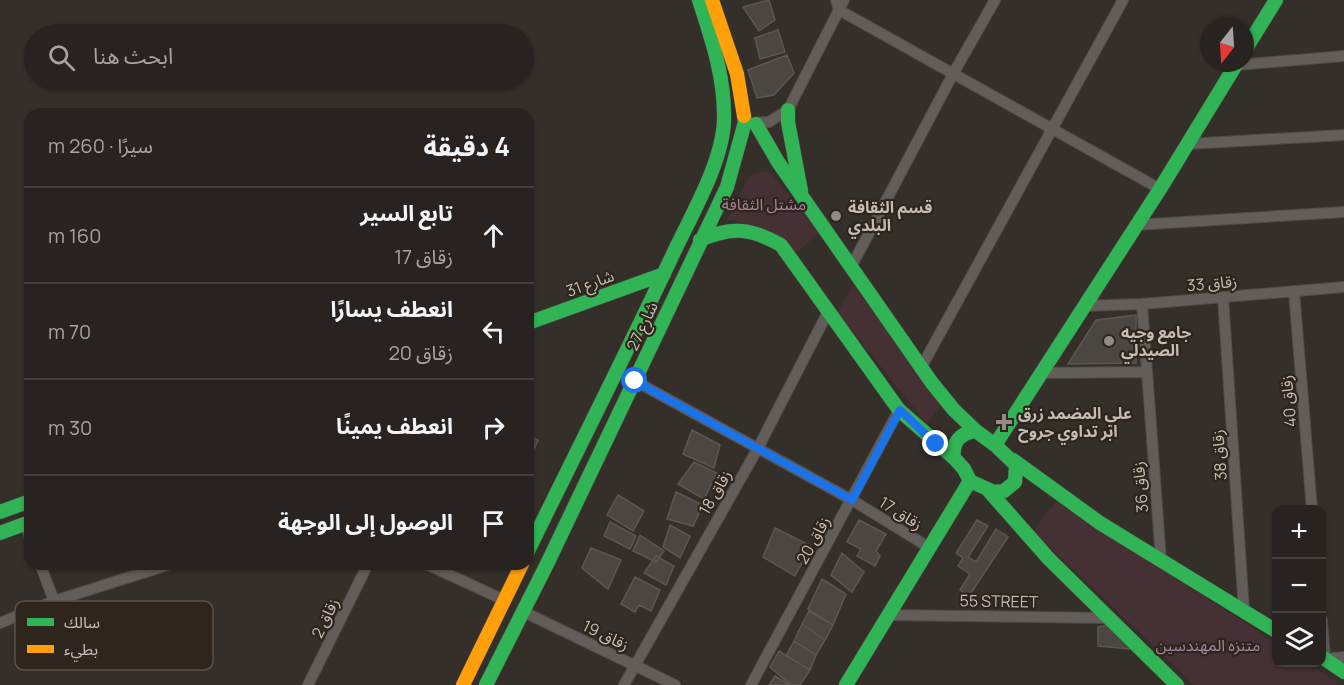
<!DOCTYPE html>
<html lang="ar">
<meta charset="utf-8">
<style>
:root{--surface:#282320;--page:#302b29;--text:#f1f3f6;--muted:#a5a4a5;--line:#44403e}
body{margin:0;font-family:Manrope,"Noto Sans Arabic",sans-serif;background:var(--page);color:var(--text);direction:rtl}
.controls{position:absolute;right:18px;bottom:18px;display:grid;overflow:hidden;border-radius:12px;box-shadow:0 2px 4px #0004}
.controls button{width:54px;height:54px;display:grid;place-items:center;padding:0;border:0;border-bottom:2px solid var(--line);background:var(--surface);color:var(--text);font:30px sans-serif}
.compass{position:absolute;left:1200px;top:18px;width:54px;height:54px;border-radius:50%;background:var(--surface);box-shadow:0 2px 4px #0004;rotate:197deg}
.stop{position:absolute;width:18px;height:18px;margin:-14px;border:4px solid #1a73e8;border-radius:50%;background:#fff}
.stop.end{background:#1a73e8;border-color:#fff;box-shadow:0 2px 6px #0008}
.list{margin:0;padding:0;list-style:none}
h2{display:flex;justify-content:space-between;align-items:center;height:78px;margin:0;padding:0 24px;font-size:26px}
h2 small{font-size:20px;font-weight:400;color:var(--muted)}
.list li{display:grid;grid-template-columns:39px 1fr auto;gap:18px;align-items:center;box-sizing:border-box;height:96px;padding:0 24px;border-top:2px solid var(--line)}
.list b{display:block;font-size:22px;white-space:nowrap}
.list p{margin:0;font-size:20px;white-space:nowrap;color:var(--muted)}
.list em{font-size:20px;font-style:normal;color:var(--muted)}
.icon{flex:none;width:33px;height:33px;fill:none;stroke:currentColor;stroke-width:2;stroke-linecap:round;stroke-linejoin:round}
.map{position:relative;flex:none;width:1344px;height:685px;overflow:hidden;direction:ltr}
.search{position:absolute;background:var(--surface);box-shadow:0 2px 4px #0004;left:24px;top:24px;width:510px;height:66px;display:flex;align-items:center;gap:15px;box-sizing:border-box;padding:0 21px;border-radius:33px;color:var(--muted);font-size:22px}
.panel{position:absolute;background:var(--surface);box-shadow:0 2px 4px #0004;left:24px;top:108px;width:510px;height:462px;border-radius:18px;direction:rtl}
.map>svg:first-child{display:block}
</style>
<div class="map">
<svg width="1344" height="685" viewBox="0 0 1344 685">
<rect width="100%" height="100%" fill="#352f2a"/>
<path fill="#453034" d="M764 171 770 172 820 232 795 254 782 239 734 220H727L750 175Z
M854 285 942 404 927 424 837 312Z
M1056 501 1276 643V662L1306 663 1341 685H1194L1033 531Z"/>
<path fill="#4b4641" stroke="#5c5651" stroke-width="1.5" d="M769 0 775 20 759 31 743 7Z
M778 30 785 52 760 59 755 38Z
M787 55 794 73 774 95 757 98 748 70Z
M1136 315V363L1068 364 1096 320Z
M692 430 720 445 714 468 683 454Z
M528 435 538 440 528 462Z
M694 462 717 473 704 499 678 484Z
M676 492 703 505 693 526 667 519Z
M618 495 644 511 633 531 607 515Z
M859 520 886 534 876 551 880 556 875 566 857 556 861 549 847 542Z
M977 520 988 526 968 557 976 562 996 529 1008 537 969 596 960 590 970 574 958 566 963 558 956 553Z
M610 522 636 536 630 549 604 536Z
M670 525 690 536 680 558 663 547Z
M775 528 811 546 795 576 763 557Z
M640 535 664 551 656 562 633 551Z
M591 548 621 560 608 589 582 568Z
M842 553 864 572 852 592 831 575Z
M656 556 674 566 666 585 644 573Z
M635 577 660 590 651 611 639 605 635 612 621 604Z
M822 579 846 594 833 625 808 609Z
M809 611 833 625 825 640 802 624Z
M802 624 825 640 816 655 794 641Z
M1108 625 1131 649 1098 646V627Z
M794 641 816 655 810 670 786 656Z
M779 651 810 670 800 685H791L770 667Z
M775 676 789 685H769Z"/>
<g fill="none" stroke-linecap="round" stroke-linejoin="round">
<defs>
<path id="street" d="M836 0 839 10 1160 189
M1236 65 1344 56
M751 123 769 122 788 110 844 0
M1187 144 1344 135
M1135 225 1344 212
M851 267 953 74 995 0
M1294 291 1312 510
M1223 297 1244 611
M1142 304 1161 560
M1083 306 1142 304 1344 287
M922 366 1123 0
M1042 373 1146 372
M635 381 852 500 930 548
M25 524 30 538
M40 564 54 601
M426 564 504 600
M524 612 675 685
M889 615 1108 618
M1322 620 1325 659 1344 657
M0 623 54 601 171 564
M308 685 368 564
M624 685 758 448 828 312
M751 685 899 410"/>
<path id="fast" d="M1245 50 1276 0
M788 110V122L801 191
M756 124 778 162 932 383 954 410 976 431
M700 240C732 226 751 228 781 245L899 410 954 458 964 469 970 481 994 492 1004 491 1015 482 1016 465 995 445 976 431C960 433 952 442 954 458
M528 323 664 274
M995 445 1160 189 1237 63
M1013 460 1100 523 1276 631
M989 491 1049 559 1177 685
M0 512 30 501
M0 533 30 522
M528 551C577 451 627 352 674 252 692 214 723 161 724 120 725 78 712 40 699 0
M1322 657 1344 672
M486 685 548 562 727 187 745 122 744 116
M846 685 970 481"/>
<path id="slow" d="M712 0 737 74 744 116
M463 685 522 564"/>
</defs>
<use href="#street" stroke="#4f4b48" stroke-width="12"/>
<use href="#fast" stroke="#4f4b48" stroke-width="15"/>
<use href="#slow" stroke="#4f4b48" stroke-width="15"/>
<use href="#street" stroke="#625d59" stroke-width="10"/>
<use href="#fast" stroke="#30b455" stroke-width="14"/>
<use href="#slow" stroke="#ff9f0a" stroke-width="14"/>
</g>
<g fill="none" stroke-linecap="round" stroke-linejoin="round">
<path stroke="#1a73e8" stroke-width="8" d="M635 381 852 500 900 410 936 444"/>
</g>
<g fill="#938b83" stroke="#2e251d" stroke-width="2">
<circle cx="836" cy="216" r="6"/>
<circle cx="1109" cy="341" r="6"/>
<path d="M1001 413h6v6h6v6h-6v6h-6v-6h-6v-6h6z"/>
</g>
<g text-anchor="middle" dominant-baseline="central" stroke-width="4.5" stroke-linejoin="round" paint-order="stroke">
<g font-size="16" fill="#a483a0" stroke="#2e251d">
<text x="764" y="204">مشتل الثقافة</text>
<text x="1208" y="645">متنزه المهندسين</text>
</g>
<g font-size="16" font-weight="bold" fill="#c5bcb3" stroke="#2e251d" text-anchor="start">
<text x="848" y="207">قسم الثقافة<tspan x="848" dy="18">البلدي</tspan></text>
<text x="1121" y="332">جامع وجيه<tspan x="1121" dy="18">الصيدلي</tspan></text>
<text x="1018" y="413">علي المضمد زرق<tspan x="1018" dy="18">ابر تداوي جروح</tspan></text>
</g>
<g font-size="16" fill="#c5bcb3" stroke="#2e251d">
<text transform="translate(590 283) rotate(-20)">شارع 31</text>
<text transform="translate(1212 283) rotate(-5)">زقاق 33</text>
<text transform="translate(642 326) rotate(-65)">شارع 27</text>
<text transform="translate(1288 401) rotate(-95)">زقاق 40</text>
<text transform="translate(1219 455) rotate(-94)">زقاق 38</text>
<text transform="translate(1140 487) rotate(-95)">زقاق 36</text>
<text transform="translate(715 492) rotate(-60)">زقاق 18</text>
<text transform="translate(901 513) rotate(32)">زقاق 17</text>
<text transform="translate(813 540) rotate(-61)">زقاق 20</text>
<text transform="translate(999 601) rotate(1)">55 STREET</text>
<text transform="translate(325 618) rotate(-64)">زقاق 2</text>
<text transform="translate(606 635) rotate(26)">زقاق 19</text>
</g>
</g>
<rect x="15" y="601" width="198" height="69" rx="9" fill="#2e251d" stroke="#5b524a" stroke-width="1.5"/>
<rect x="27" y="618" width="27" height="8" fill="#30b455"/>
<rect x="27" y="645" width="27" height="8" fill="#ff9f0a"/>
<g font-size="16" fill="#c5bcb3">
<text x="64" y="628">سالك</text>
<text x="64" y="655">بطيء</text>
</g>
</svg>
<div class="controls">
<button>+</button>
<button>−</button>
<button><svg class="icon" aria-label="layers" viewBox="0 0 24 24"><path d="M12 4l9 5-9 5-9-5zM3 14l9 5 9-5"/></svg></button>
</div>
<svg class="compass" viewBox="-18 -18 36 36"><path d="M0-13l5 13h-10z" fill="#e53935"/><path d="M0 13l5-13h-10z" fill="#a5a4a5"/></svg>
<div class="stop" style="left:635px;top:381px"></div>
<div class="stop end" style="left:936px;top:444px"></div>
<div class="search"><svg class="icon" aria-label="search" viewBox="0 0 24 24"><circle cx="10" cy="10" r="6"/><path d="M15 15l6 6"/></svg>ابحث هنا</div>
<section class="panel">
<h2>4 دقيقة<small>سيرًا · 260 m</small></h2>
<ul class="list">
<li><svg class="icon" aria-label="ahead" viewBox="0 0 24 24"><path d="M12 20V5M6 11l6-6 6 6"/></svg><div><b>تابع السير</b><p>زقاق 17</p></div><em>160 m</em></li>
<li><svg class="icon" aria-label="left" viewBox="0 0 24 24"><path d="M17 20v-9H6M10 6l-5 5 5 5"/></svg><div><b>انعطف يسارًا</b><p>زقاق 20</p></div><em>70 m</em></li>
<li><svg class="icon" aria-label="right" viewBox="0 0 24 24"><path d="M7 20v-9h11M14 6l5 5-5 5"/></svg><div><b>انعطف يمينًا</b></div><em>30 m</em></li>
<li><svg class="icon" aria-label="arrive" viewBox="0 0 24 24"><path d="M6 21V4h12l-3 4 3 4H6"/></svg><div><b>الوصول إلى الوجهة</b></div></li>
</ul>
</section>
</div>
